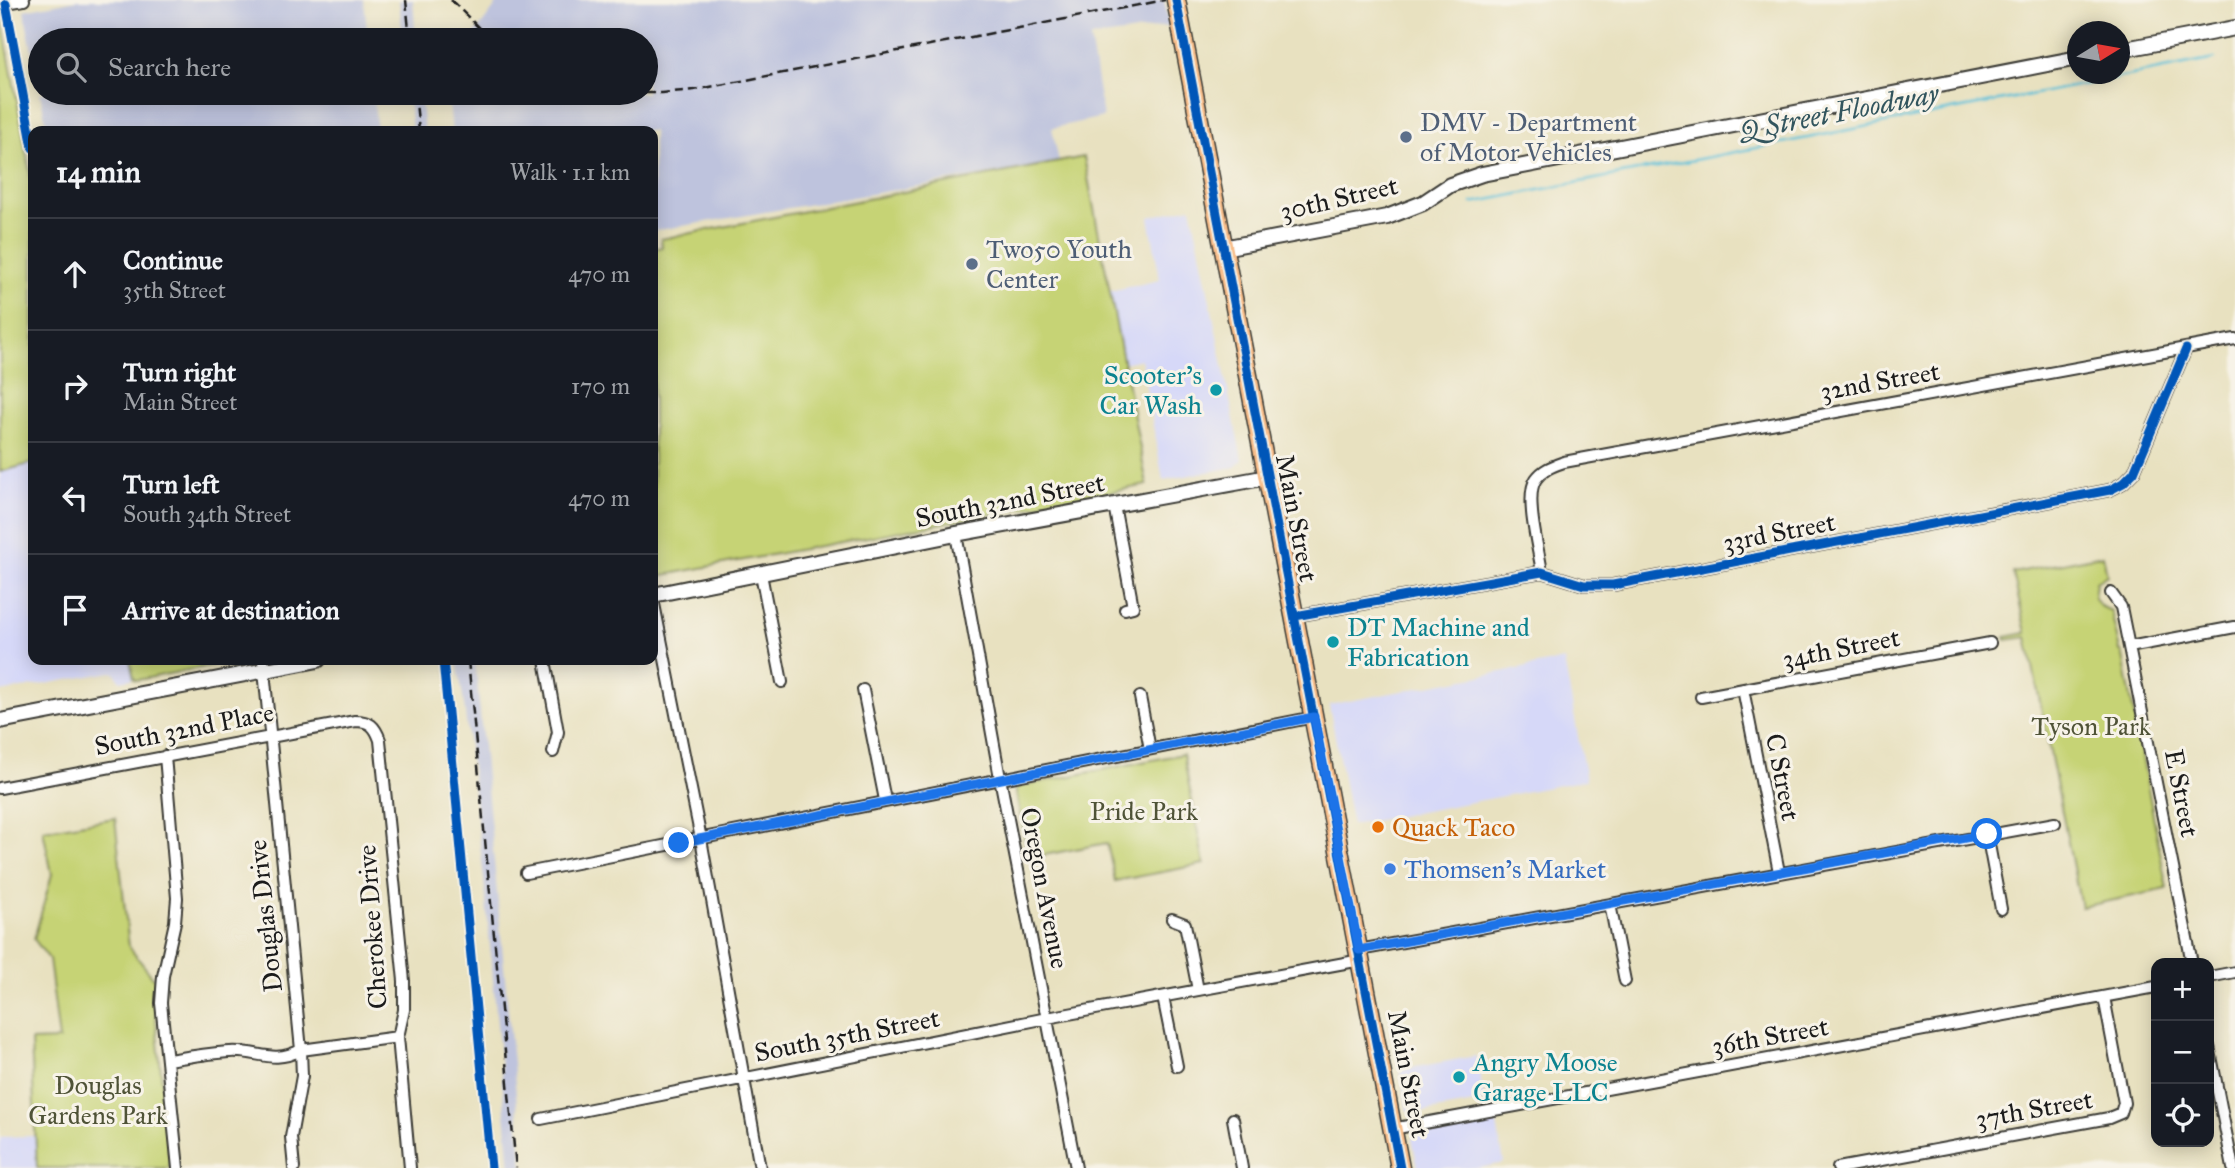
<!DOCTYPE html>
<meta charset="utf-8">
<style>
:root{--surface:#171b24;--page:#20242c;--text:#f1f3f6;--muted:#9ea1a6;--line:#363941}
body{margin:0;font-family:"IM FELL Great Primer",serif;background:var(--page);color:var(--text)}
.controls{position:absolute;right:21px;bottom:21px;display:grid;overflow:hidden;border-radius:14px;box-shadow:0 4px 18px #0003}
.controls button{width:63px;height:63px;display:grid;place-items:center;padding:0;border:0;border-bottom:2px solid var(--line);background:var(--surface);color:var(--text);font:35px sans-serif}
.compass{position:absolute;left:2067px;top:21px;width:63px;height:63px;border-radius:50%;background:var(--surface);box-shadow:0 4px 18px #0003;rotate:79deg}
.stop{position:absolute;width:21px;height:21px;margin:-16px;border:5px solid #1a73e8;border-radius:50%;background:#fff}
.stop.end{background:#1a73e8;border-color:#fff;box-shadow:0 2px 7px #0008}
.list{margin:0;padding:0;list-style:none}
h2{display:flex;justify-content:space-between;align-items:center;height:91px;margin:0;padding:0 28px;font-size:30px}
h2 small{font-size:23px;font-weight:400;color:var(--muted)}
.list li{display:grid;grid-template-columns:46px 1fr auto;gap:21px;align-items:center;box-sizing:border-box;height:112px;padding:0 28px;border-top:2px solid var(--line)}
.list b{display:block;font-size:26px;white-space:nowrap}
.list p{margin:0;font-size:23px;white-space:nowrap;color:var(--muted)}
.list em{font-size:23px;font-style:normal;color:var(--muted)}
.icon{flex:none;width:38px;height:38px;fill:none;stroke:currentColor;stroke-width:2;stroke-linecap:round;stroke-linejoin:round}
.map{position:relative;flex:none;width:2235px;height:1168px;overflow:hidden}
.search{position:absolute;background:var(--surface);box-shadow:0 4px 18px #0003;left:28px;top:28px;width:630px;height:77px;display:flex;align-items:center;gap:18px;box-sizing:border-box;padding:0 24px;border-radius:38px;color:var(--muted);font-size:26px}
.panel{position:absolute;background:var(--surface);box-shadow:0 4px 18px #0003;left:28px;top:126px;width:630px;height:539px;border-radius:14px}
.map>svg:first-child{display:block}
</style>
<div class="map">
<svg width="2235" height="1168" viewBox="0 0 2235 1168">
<rect width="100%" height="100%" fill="#f7f3e8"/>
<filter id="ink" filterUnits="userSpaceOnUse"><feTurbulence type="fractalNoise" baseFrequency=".0143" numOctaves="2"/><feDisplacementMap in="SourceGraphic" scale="14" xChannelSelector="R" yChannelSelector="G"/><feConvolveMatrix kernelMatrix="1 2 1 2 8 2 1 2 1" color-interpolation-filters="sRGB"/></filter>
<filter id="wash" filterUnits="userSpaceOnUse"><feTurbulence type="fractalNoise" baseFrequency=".00686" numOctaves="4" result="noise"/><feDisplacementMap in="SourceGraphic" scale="28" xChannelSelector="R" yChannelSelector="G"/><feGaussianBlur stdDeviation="1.57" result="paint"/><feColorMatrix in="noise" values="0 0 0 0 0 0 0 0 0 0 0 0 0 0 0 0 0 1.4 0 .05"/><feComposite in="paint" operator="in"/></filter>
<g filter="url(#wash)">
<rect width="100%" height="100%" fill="#e8e1c0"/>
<path fill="#d6d8f8" d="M1191 207 1242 460 1235 467 1163 480 1141 359 1123 363 1110 291 1160 280 1149 217Z
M33 463V660H229V662L138 680 137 678 120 681 115 673 111 672 0 692V472Z
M1564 660 1586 780 1352 825 1329 705Z
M1476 1056 1485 1101 1412 1114 1407 1110 1400 1070Z
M1496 1119 1504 1163 1479 1168H1418L1412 1139 1416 1134Z
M36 1136 37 1168H0V1137Z"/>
<path fill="#bec3dd" d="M77 0H364L368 40H40V92L24 10Z
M399 0H413L416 40H403Z
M500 0H1164L1169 26 1090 38 1103 117 1052 128 1059 162 653 231V131H452L448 93H646V40H470Z
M40 93H373L377 131H48Z
M408 93H420L424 131H412Z
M457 660H475L523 1168H510L484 879 464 704Z"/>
<path fill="#c6d375" stroke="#717848" stroke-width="2" d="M5 8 3 24 33 190V463L0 472V9Z
M1084 157 1147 485 653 577V249L662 247 661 239Z
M2103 555 2107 575 2096 582 2094 597 2100 606 2111 611 2120 651H2122L2167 889 2081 907 2027 637 2006 640 2005 637 2026 633 2013 573Z
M130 660H229V662L138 680 134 679Z
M1183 754 1204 864 1115 881 1107 843 1028 858 1015 787Z
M115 818 129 947 155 980 154 999 170 1168H37L31 1041 59 1040 49 959 34 939 52 874 43 830Z"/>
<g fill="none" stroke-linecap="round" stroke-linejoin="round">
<path stroke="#5ac0d8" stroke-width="2.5" d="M1472 203 2215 59"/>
</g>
</g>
<g filter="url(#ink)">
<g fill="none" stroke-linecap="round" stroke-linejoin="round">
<defs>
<path id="minor" d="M0 4 24 0
M1114 505 1133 607 1125 609
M956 534 1000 778 1076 1168
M1542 572C1539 551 1524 496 1536 479 1543 469 1553 466 1564 462L2235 339
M761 574 782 682
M2111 593 2121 607 2192 963
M653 599 701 839 760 1168
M1295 616 1542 572 1584 585H1613L2110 490 2123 483 2134 472 2186 349
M2129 647 2235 627
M263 660 301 1050 302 1076 291 1137 294 1168
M545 660 558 732 553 752
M1743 689 1779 872
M863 690 885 800
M1140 697 1150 749
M1701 697 1990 643
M165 756 177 898 175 922 163 976 161 1003 178 1168
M0 788 355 721C370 721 375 726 380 740L404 981V1010L398 1037 410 1168
M1987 834 2001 909
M526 873 1314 717
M1610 904 1625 981
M1172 919 1185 924 1198 990
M1359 950 2055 823
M2209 977 2235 972
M1163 997 1177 1066
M2209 1046 2233 1168
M168 1060C188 1057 209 1053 230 1052 259 1050 271 1065 301 1050L398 1037
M541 1119 1047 1018 1361 960
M1233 1119 1242 1168
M1392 1129 2156 987
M1838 1168 2109 1118 2121 1113 2124 1103 2104 997"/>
<path id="tertiary" d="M2120 50 2235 28
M1223 248 1387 217 1423 203 1450 185 1482 174 2078 58
M653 595 956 534 1268 477
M0 721 318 660"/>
<path id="primary" d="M1176 0 1400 1168"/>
</defs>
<use href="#minor" stroke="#3b3a35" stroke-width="14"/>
<use href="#tertiary" stroke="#3b3a35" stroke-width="18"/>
<use href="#primary" stroke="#3b3a35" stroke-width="21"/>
<use href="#minor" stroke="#fff" stroke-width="10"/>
<use href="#tertiary" stroke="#fff" stroke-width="14"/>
<use href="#primary" stroke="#f8bd89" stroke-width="18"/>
<path stroke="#1c1c1c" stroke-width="2.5" stroke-dasharray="10 5" stroke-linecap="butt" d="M406 0 410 40
M451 0 491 40
M415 93 419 131
M629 93H661L694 90 1165 0
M468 660 516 1168"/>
<defs>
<path id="cycleway" d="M1176 0 1400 1168
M6 4 33 148
M1295 616 1542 572 1584 585H1613L2110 490 2123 483 2134 472 2186 349
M443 660 491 1168"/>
</defs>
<use href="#cycleway" stroke="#f7f3e8" stroke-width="13"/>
<use href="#cycleway" stroke="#0057b8" stroke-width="9"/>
</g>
</g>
<g fill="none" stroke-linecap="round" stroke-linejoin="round" filter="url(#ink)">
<path stroke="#1a73e8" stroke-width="9" d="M679 843 1314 717 1359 950 1987 834"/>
</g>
<g fill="#5c6f8a" stroke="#f7f3e8" stroke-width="2.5">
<circle cx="1406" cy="137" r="7"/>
<circle cx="972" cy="264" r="7"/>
</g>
<g fill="#0f9aa8" stroke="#f7f3e8" stroke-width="2.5">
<circle cx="1216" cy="390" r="7"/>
<circle cx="1333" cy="642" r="7"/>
<circle cx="1459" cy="1077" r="7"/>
</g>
<circle fill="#e8710a" stroke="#f7f3e8" stroke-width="2.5" cx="1378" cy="827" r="7"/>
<circle fill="#3f7fe0" stroke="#f7f3e8" stroke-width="2.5" cx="1390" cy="869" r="7"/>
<g text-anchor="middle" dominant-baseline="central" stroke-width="6" stroke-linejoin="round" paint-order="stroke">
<g font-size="26" fill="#4e5e75" stroke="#f7f3e8" text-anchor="start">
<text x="1420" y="122">DMV - Department<tspan x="1420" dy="30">of Motor Vehicles</tspan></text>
<text x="986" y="249">Two50 Youth<tspan x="986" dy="30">Center</tspan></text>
</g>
<g font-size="26" fill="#1c1c1c" stroke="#f7f3e8">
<text transform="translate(1339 198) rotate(-13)">30th Street</text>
<text transform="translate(1880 381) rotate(-10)">32nd Street</text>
<text transform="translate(1010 500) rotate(-11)">South 32nd Street</text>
<text transform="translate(1297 518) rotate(79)">Main Street</text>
<text transform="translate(1779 532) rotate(-11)">33rd Street</text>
<text transform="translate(1841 648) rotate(-11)">34th Street</text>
<text transform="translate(184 729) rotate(-11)">South 32nd Place</text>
<text transform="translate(1783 777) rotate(79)">C Street</text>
<text transform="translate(2182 793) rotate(79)">E Street</text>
<text transform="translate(1045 888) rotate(79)">Oregon Avenue</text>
<text transform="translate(265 916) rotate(-96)">Douglas Drive</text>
<text transform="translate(372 927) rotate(-94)">Cherokee Drive</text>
<text transform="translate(847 1035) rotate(-11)">South 35th Street</text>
<text transform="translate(1770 1036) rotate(-10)">36th Street</text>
<text transform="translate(1409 1074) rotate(79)">Main Street</text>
<text transform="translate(2034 1109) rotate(-10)">37th Street</text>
</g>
<g font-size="26" fill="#0d838f" stroke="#f7f3e8" text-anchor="start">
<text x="1202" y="375" text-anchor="end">Scooter’s<tspan x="1202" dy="30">Car Wash</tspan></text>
<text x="1347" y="627">DT Machine and<tspan x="1347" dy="30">Fabrication</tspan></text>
<text x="1473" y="1062">Angry Moose<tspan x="1473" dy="30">Garage LLC</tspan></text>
</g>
<g font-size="26" fill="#4f5337" stroke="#f7f3e8">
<text x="2091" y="726">Tyson Park</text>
<text x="1144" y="811">Pride Park</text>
<text x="98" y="1085">Douglas<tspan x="98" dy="30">Gardens Park</tspan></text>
</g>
<g font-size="26" fill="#c56008" stroke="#f7f3e8" text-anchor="start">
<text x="1392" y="827">Quack Taco</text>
</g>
<g font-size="26" fill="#366cbe" stroke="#f7f3e8" text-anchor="start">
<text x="1404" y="869">Thomsen's Market</text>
</g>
<g font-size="28" font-style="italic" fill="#32555e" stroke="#f7f3e8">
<text transform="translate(1839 112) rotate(-11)">Q Street Floodway</text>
</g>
</g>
</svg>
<div class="controls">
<button>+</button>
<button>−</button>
<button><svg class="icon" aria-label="locate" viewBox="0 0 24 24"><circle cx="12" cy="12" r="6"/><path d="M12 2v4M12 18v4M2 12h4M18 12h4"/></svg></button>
</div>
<svg class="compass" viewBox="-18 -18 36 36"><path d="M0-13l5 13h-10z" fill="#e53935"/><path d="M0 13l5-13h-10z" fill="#9ea1a6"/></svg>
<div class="stop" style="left:1987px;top:834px"></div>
<div class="stop end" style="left:679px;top:843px"></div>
<div class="search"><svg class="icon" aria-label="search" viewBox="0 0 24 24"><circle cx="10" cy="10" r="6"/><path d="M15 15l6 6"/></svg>Search here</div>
<section class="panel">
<h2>14 min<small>Walk · 1.1 km</small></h2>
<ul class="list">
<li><svg class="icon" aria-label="ahead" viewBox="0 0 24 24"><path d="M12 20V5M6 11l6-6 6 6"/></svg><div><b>Continue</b><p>35th Street</p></div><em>470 m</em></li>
<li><svg class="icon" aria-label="right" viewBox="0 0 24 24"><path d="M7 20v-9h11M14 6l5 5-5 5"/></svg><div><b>Turn right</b><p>Main Street</p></div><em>170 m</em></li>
<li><svg class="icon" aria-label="left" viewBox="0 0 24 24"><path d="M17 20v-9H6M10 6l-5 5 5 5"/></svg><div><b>Turn left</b><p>South 34th Street</p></div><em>470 m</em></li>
<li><svg class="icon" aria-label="arrive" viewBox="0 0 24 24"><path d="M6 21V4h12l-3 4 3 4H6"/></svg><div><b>Arrive at destination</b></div></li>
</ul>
</section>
</div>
